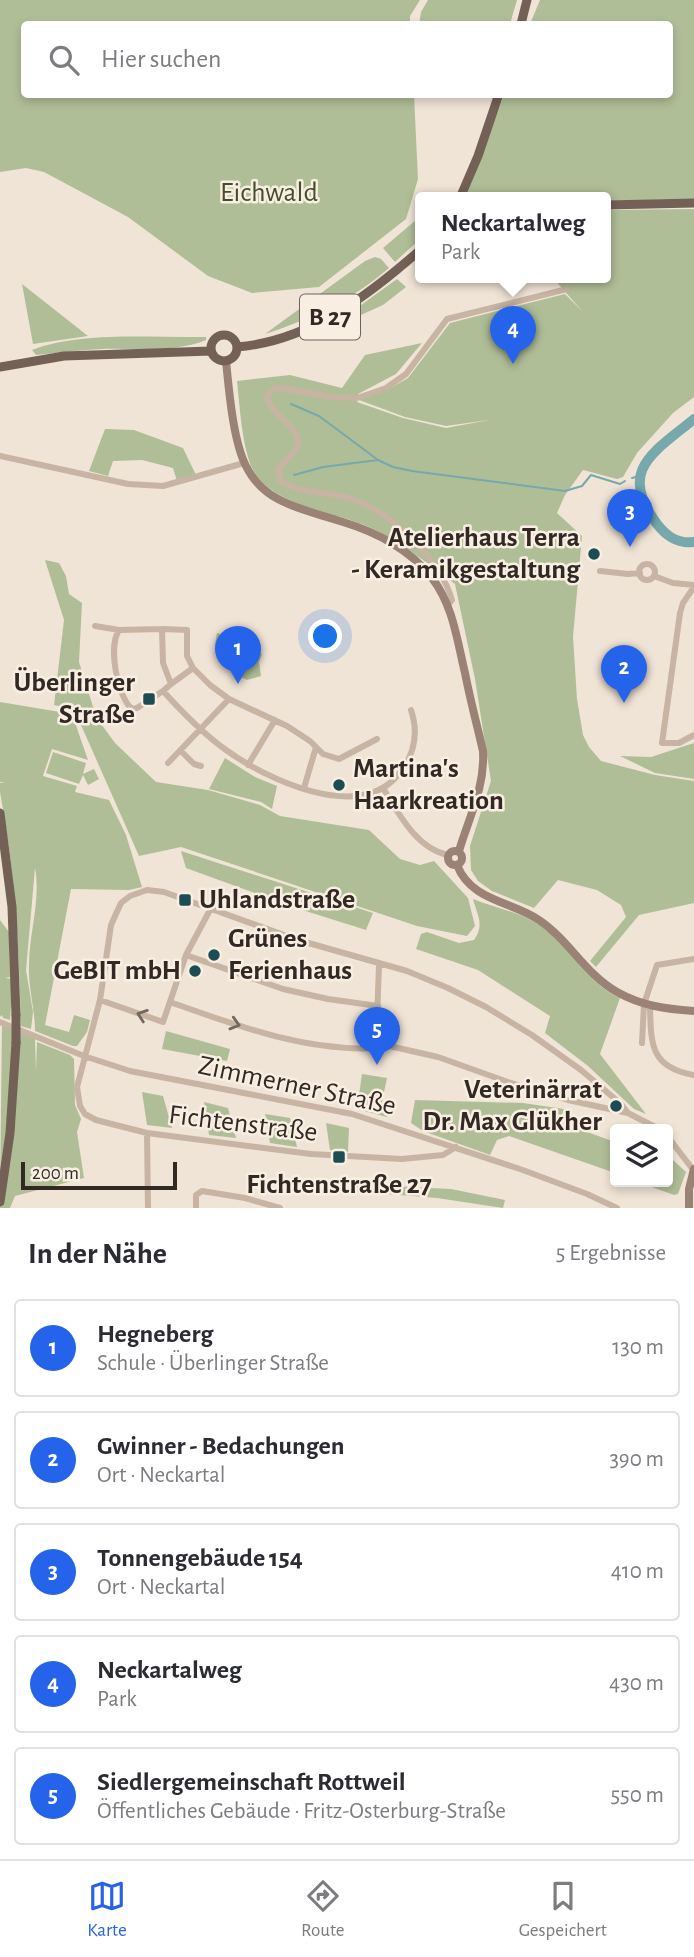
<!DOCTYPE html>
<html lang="de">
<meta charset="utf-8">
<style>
:root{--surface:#fff;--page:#f7f7f7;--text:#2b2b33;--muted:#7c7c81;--line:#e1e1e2;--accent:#2563eb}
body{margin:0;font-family:"Alegreya Sans",sans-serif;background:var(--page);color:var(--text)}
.controls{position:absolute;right:21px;bottom:21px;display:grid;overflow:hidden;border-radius:7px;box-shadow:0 4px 10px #0003}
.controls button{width:63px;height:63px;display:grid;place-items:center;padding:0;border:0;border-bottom:2px solid var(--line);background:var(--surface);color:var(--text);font:35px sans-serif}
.scale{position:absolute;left:21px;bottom:18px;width:156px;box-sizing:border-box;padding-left:7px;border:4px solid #322925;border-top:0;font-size:19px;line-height:24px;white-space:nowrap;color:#322925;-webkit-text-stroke:5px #f8eee2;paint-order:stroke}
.you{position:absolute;left:326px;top:637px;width:24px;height:24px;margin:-18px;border:5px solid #fff;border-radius:50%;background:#1a73e8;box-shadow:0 0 0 10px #1a73e833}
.badge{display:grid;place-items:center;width:46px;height:46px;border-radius:50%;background:var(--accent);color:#fff;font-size:23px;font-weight:700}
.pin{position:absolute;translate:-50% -58px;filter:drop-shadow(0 2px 4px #0008)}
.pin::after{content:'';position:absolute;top:37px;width:24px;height:21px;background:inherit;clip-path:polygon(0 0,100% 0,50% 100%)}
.popup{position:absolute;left:415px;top:192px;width:196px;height:91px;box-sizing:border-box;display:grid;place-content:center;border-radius:7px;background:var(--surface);filter:drop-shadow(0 2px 5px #0005);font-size:23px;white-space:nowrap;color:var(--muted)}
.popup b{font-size:26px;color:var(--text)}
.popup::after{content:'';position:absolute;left:50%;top:100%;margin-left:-14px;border:14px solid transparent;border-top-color:var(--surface)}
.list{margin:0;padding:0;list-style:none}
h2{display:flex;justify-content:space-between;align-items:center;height:91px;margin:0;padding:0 28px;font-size:30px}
h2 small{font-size:23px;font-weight:400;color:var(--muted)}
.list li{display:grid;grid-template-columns:46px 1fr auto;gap:21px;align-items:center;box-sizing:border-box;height:98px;margin:0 14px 14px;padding:0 14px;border:2px solid var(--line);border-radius:7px}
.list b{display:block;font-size:26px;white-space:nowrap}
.list p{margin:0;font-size:23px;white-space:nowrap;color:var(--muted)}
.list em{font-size:23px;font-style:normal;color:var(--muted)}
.icon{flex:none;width:38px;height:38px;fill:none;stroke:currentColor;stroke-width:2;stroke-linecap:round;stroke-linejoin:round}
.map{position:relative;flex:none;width:694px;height:1208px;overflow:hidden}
.search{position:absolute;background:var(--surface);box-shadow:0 4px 10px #0003;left:21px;right:21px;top:21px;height:77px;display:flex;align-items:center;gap:18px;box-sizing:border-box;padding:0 24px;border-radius:7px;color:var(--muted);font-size:26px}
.sheet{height:651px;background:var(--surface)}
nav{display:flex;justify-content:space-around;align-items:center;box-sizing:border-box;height:98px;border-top:2px solid var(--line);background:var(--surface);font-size:19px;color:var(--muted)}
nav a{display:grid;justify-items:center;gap:4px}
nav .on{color:var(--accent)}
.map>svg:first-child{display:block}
</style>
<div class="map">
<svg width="694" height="1208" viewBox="0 0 694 1208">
<rect width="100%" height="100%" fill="#f0e4d6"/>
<path fill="#b0be97" d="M0 0H420L410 16V24H24V94L414 95 418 179 406 219 319 287 252 293 208 276 128 217 44 172 26 168 0 172Z
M428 0H517L510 24H419L421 12Z
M540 0H694V199L606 201V198H465L504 95 670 94V24H530Z
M694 209V397L673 413 637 453 623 477 617 479 583 470 565 495 557 513 582 536 573 637 577 699 583 735 589 747 601 761 655 775 694 781V903L639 915 596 967 590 961 626 917 621 905 597 890 558 880 534 908 492 891 478 881 471 870 470 846 491 781 475 679 455 584C427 563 400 541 369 527 336 512 280 507 257 476 242 457 240 406 237 381L290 375 342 388 365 355 422 343 396 374 358 394 357 402 403 418 446 428 489 420 446 426 405 417 359 400 389 389 408 378 450 323 565 294 583 312 553 278H606V210Z
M416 220 420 221V239L395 262 383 248Z
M375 257 381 259 389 268C352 300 311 319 265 334L365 261Z
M397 279 406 287 383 305 312 337 311 333 357 308Z
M22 284 88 336 33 344Z
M206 337V340C175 353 135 348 102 349 80 350 58 353 36 355L32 350C81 331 153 338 206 337Z
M105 429 134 430 183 448 196 475 177 481 173 468 142 460 113 461 108 476 89 471Z
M45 560 59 563 66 576 69 594 82 603 79 662 95 713 54 705 64 620Z
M217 633 233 638 262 654 259 662 261 676 247 680 233 673 228 660 215 645Z
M0 702 72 714 88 760 52 749 43 776 77 786 75 792 109 800 126 835 142 887 129 890 71 889 45 1025 69 1032 74 1015 90 1020 87 1032 77 1046H73L35 1031C35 1009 28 987 29 965 29 933 41 900 35 868L26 970 33 1012 31 1029 21 1026C19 947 15 870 0 792V783H5L0 782Z
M85 720 99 721 115 743 156 782 208 790 260 805 280 816 369 830 400 859 420 865 434 861 468 898 475 926 467 936 417 926 181 847 139 856 81 725Z
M694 743V779L655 773 620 756 651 757Z
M53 752 86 763 83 774 94 769 99 779 88 785 83 775 79 784 46 773Z
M225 758 255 777 277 786 272 809 261 802 209 789Z
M181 851 373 913 366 930 293 907 186 868Z
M473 899C497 909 522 912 544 928 572 948 586 983 620 998L600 1054 646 1114 634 1109 588 1066 545 1033 550 1016 478 970 416 949 421 934 427 932 459 943 474 940C485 924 477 915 473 899Z
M0 920 9 932 10 977 5 978 13 979 10 1020 3 1018 2 1015 0 1017Z
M2 1024 14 1029 12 1077 0 1194Z
M18 1030 35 1038 36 1072 37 1042 70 1055 74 1059 75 1105 81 1119 77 1132 84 1178 15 1196 10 1208H0Z
M166 1031 230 1049 227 1061 162 1049Z
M362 1074 387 1078 382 1102 388 1113 387 1117 357 1109Z
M142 1092 163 1096 172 1128 147 1125Z
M415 1100 523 1103 564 1109 559 1122 615 1142V1173L509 1136 497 1140 490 1155 423 1131 411 1123Z
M204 1102 228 1108 236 1138 209 1135Z
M265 1114 290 1118 297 1147 270 1143Z
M326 1123 349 1128 348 1152 330 1150Z
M673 1153V1160L686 1172 678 1194 674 1195 638 1182H668V1154Z
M350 1184 451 1189 505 1200 503 1208 437 1198 349 1191Z"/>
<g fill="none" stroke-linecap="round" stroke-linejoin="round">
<path stroke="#76a8ac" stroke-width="2" d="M291 404 319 416 378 460 393 467 412 471 565 491 582 486 591 475 620 484 625 481
M294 475 323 467 378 460
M632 478 640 476"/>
<path stroke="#76a8ac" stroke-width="10" d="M694 419C653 453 617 470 657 524 667 537 678 544 694 542"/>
<path stroke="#c7b4a3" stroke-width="6" d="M0 456 128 484 163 486 244 463
M639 572a8 8 0 1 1 16 0a8 8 0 1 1-16 0Z
M600 571 628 574 640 573
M654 576 673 583 694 585
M694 587 683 603 680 613 662 743H679L694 735
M448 605 452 600C441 561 391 512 352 499 329 491 300 495 280 480L278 469C284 461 294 455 297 447 306 429 268 416 267 395L274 389 282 388 331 397 357 398 366 395 386 388 406 374 447 319 567 289
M95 626 119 630C108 647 117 696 132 709L137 708 163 691C182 712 202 733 226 750 266 779 358 823 398 775 414 756 419 734 411 710
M162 629 187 630V656L193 668 171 684
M119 630 162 629 163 663 171 684 163 691
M193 668 210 685 229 699 287 726 310 741 323 754 339 759 377 739
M181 751 194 764 201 766
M168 763 229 699
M248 765 275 720
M304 788 316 747
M383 788C399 814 416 848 448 855
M186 955 283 989 328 999 378 1006
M100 1000 163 1022 186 955 211 908
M170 1002C235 1025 306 1052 376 1048L379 965
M650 1006C651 1044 650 1067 693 1075
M0 1022 84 1056 130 1071 352 1114 520 1169 587 1194 617 1208
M376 1043 438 1057 508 1082 568 1100 628 1113 659 1129
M642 1043 644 1004 657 965 694 959
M147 1133 148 1208
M668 1137 694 1171
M456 1147 443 1155 402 1159 311 1154 147 1133 96 1120 85 1114 80 1106 77 1087 100 1000 111 925 121 903 130 896 147 890 164 892 298 940 407 971 448 988 486 1007 532 1035 581 1070 621 1104 628 1113
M196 1208V1195L202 1191 245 1198 280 1208"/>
<path stroke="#9a8374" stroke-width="8" d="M226 361C229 390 233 441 246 466 265 505 305 509 343 522 376 532 411 550 432 578 453 605 457 640 465 673 470 699 477 725 483 751 485 788 469 817 459 851
M448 858a7 7 0 1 1 14 0a7 7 0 1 1-14 0Z
M457 865C471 901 511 901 539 920 569 940 585 974 617 992 642 1006 666 1009 694 1011
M689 1208V1189L694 1169"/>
<path stroke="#746156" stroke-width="9" d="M521 24 527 0
M460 198 478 156 499 94
M606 205 694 203
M211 348a13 13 0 1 1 26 0a13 13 0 1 1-26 0Z
M237 347C309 341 368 296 420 250
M0 367 64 356 211 351
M0 813 12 907 16 1015
M0 1202 10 1133 16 1043"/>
<path stroke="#746156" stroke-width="9" d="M16 1043V1015"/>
</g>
<defs><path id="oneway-chevron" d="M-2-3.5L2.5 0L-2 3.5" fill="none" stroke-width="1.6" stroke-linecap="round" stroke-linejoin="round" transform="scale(1.75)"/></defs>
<g stroke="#75685e">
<use href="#oneway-chevron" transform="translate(142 1015) rotate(-161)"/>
<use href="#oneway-chevron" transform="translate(235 1024) rotate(16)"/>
</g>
<g fill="#1c4d52" stroke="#f8eee2" stroke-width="2.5">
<circle cx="594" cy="554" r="7"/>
<rect x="142" y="692" width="14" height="14" rx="3.5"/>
<circle cx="339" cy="785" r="7"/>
<rect x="178" y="893" width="14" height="14" rx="3.5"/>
<circle cx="214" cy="955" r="7"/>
<circle cx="195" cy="971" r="7"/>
<circle cx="616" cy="1106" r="7"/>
<rect x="332" y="1150" width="14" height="14" rx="3.5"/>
</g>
<g text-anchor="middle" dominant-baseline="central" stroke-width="5" stroke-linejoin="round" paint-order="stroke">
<rect fill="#f8eee2" stroke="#6d645e" stroke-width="2" x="300" y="294.5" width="60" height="45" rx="5"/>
<g font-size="26" font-weight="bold" fill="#322925">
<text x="330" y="317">B 27</text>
</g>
<g font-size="28" fill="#415029" stroke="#f8eee2">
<text x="269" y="193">Eichwald</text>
</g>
<g font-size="28" font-weight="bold" fill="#322925" stroke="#f8eee2" text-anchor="end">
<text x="580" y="538">Atelierhaus Terra<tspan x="580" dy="32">- Keramikgestaltung</tspan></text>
<text x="135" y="683">Überlinger<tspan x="135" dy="32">Straße</tspan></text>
<text x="353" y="769" text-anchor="start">Martina's<tspan x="353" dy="32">Haarkreation</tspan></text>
<text x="199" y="900" text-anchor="start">Uhlandstraße</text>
<text x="228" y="939" text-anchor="start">Grünes<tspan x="228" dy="32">Ferienhaus</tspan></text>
<text x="181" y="971">GeBIT mbH</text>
<text x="602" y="1090">Veterinärrat<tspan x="602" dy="32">Dr. Max Glükher</tspan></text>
<text x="339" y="1185" text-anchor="middle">Fichtenstraße 27</text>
</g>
<g font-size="28" fill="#322925" stroke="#f8eee2">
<text transform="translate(297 1086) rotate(12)">Zimmerner Straße</text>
<text transform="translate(243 1124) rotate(7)">Fichtenstraße</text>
</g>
</g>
</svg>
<div class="controls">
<button><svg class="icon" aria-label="layers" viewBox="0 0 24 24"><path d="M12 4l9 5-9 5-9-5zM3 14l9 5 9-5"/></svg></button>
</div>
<div class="scale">200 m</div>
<div class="you"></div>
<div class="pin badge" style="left:238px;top:684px">1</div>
<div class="pin badge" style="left:624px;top:703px">2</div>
<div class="pin badge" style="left:630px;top:547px">3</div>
<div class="pin badge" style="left:513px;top:364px">4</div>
<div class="popup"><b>Neckartalweg</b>Park</div>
<div class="pin badge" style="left:377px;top:1065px">5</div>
<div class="search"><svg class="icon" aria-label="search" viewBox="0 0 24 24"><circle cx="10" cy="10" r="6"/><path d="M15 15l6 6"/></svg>Hier suchen</div>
</div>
<section class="sheet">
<h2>In der Nähe<small>5 Ergebnisse</small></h2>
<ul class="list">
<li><span class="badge">1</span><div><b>Hegneberg</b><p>Schule · Überlinger Straße</p></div><em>130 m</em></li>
<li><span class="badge">2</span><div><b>Gwinner - Bedachungen</b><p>Ort · Neckartal</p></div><em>390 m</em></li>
<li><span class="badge">3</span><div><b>Tonnengebäude 154</b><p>Ort · Neckartal</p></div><em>410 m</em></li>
<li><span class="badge">4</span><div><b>Neckartalweg</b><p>Park</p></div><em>430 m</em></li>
<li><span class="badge">5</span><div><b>Siedlergemeinschaft Rottweil</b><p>Öffentliches Gebäude · Fritz-Osterburg-Straße</p></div><em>550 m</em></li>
</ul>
</section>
<nav>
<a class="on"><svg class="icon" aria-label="map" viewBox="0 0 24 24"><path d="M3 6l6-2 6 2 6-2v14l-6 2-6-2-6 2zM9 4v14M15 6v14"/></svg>Karte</a>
<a><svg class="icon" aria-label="directions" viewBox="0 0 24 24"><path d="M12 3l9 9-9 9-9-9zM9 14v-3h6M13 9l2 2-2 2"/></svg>Route</a>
<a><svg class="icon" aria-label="saved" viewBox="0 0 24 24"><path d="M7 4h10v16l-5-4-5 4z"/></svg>Gespeichert</a>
</nav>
